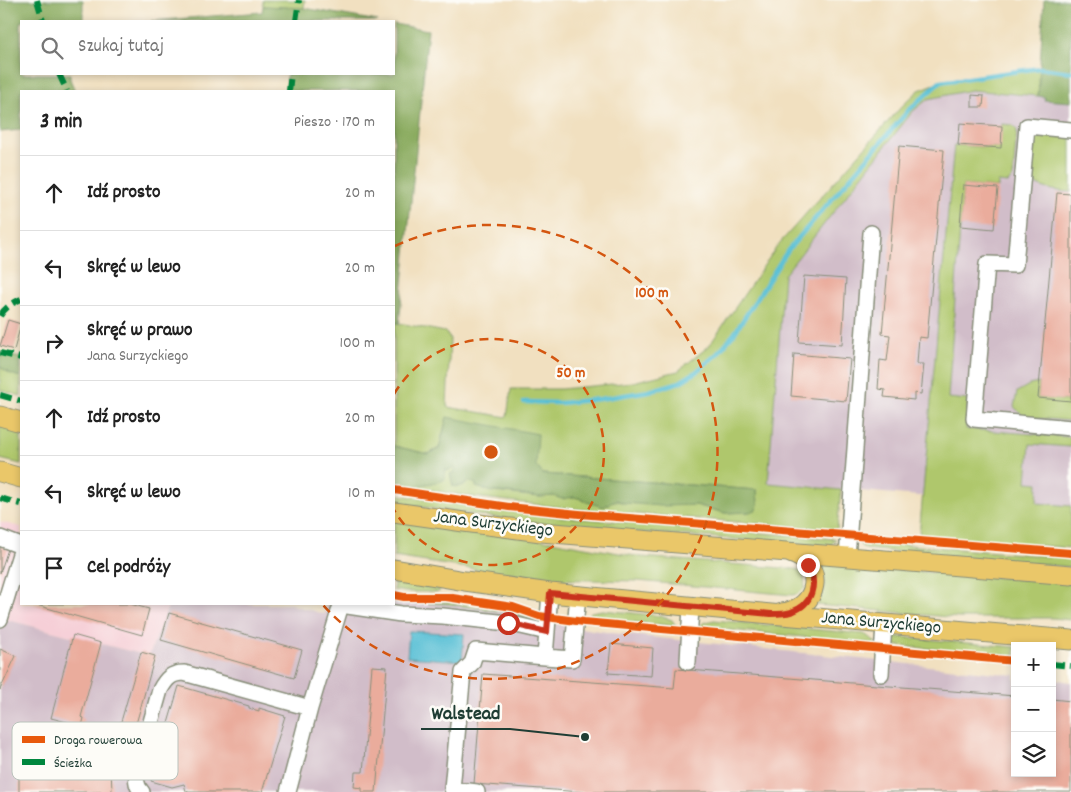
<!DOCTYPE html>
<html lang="pl">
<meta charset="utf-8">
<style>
:root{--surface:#fff;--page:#f2f2f2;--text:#222;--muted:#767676;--line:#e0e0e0}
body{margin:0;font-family:Dekko,sans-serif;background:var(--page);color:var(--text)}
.controls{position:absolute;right:15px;bottom:15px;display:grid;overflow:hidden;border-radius:0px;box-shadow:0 2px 8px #0003}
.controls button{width:45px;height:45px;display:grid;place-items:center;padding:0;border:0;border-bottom:1px solid var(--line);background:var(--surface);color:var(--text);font:25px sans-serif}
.stop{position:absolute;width:15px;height:15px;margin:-11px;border:4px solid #c8321e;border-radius:50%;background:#fff}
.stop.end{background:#c8321e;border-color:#fff;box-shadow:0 1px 5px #0008}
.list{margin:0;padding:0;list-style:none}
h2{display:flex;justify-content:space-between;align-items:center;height:65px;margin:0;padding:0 20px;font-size:21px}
h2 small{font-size:16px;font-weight:400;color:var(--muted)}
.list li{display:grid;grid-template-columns:32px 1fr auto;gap:15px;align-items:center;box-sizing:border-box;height:75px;padding:0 20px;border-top:1px solid var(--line)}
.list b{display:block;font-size:19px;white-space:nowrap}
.list p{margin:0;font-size:16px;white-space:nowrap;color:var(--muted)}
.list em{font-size:16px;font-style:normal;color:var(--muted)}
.icon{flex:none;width:28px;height:28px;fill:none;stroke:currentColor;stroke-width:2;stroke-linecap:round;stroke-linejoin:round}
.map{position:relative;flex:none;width:1071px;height:792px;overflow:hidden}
.search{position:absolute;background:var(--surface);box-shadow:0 2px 8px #0003;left:20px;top:20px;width:375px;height:55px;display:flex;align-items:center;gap:12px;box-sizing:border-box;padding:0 18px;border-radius:0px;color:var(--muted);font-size:19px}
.panel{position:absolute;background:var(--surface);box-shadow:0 2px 8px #0003;left:20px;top:90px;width:375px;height:515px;border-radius:0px}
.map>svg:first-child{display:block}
</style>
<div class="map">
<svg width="1071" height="792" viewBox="0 0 1071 792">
<rect width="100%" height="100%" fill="#fdfcf7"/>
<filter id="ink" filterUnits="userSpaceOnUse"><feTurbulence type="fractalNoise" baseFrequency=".02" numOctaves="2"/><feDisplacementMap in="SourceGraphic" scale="10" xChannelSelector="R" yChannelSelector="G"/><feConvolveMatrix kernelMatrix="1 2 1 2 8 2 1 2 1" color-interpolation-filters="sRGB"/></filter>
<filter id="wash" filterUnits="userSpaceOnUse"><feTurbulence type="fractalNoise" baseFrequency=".0096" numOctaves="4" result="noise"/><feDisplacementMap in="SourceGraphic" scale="20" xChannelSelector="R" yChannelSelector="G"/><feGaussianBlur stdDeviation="1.12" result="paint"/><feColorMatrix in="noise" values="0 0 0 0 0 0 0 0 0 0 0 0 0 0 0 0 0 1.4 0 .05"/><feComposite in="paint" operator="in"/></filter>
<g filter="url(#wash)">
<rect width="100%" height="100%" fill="#f1e0c0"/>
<path fill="#f6cfd7" d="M0 522 21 527V604H169L149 656 0 618Z"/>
<path fill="#d1bdc9" d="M971 90 1045 97V100L1071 102V509L768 483 784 275 913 111 928 99Z
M394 601 401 602 445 603 512 612 536 621 612 633 1015 675V773H1052V679L1071 682V792H0V618L149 656 169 604H290L324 614 326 604H394Z"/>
<path fill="#afc76c" stroke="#678250" d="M263 0H305L304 8 263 6Z
M1040 68 1038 96 971 90 928 99 913 111 784 275 768 483 841 490 837 530 575 509 474 497 394 484V480C402 486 407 484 416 487L422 484 439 482 445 474 446 469 455 467 454 472 493 492 540 497 554 496 562 499 573 497 579 498 587 502 608 505C613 499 618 501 625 503L696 505 725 513 749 512 758 505 757 490 543 474 536 467 447 418 439 448 428 454 394 446V323H399L445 332 450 338 447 407 507 417 511 389H561L633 382 678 371 709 346 778 245 902 106 919 90 940 82Z
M1002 124 1012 125 1017 130 1013 177 1008 183 998 182V188L963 185 948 398 968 400 966 429 1071 437V447L1030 444 1027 482 1038 483 1037 503 1071 506V548L919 536 954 145 1000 148Z
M1036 133H1071V192C1058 191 1029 189 1027 172 1026 167 1028 161 1029 156 1030 147 1030 140 1036 133Z
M0 367 11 374 21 377V396L0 390Z
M1039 383 1038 398 1071 401V421L1025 417 1014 407 1017 392 1029 385Z
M0 425 21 431V464L0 459Z
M394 494 478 507 538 515 836 539 832 544 828 546 582 528 505 519 394 503Z
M394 520 551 541 641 557 795 569 801 571 804 575 805 588 798 594 792 595 638 581 539 579 407 559 394 557Z
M858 541 1071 558V567L866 549 861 546Z
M820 564 1071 583V620L1053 618H959L817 605C827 585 827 585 820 564Z
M394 582 440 589 439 592H405L394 590Z
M394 600 409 602H448L514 612 540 621 535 622 510 613 447 604 406 603 394 602Z
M603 610 662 616 672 620 676 626 586 618 591 612Z
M714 620 864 634 871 638 877 644 699 627 703 623Z
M898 637 1015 647V656L888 645 891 641Z"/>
<path fill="#8bac60" stroke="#55744a" d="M0 0H83V21H21V74H70V79L75 91H21V130L0 132Z
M1044 0H1071V102L1044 100 1045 97 1038 96Z
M263 6 304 8 378 21H151L262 12Z
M394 24 428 30 399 323H394V91H286L287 74H394Z
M0 353 21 358V377L11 374 0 367Z
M447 417 538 434 536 466 543 474 757 490 758 505 756 510 749 512 725 513 696 505 661 506 625 503 616 500 611 502 604 507 587 502 579 498 573 497 562 499 554 496 540 497 500 492H493L476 487V484L470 481C465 486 460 487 453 486L450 474 454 472V467L448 471 446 469 445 479C436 485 426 482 416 487 407 484 401 486 394 480V446L428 454 439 449Z"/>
<path fill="#58bfd5" stroke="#3c7e84" d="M409 631 464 634 462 661 407 657Z"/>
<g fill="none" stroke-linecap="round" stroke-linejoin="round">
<path stroke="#58bfd5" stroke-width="4.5" d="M524 402 561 403 600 399 649 391 680 382 696 372 717 354 734 334 788 250 908 111 940 82 1040 68 1071 72"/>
</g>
<g id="blocks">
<path fill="#eaac9c" d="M972 95 984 96 983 107H972Z
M960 123 1002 126 1001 148 958 145Z
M899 146 944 150 927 338 919 337 917 364H924L921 394 914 393V400L884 397 885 390 878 389 880 360 887 361 890 335 882 334Z
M963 185 998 188 994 229 960 226Z
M1057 193 1071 194V401L1038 398Z
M804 276 846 279 842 345 799 342Z
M8 320 21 324 14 350 0 346Z
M794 354 850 359 846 401 791 396Z
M0 546 8 549 0 573Z
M33 604H130L149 609 142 635Z
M169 613 302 650 294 678 161 640Z
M73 635 101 643 81 717 84 718 82 726 51 718Z
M611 644 653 648 651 676 608 673Z
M0 649 16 656 0 690Z
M141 652 155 656 129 749 113 745 119 725H120Z
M372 666 387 667 376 792H362V788L354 787 355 772H363Z
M676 669 1015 696V773H1052V699L1071 701V792H581L474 784 483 674 674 688Z
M179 686 249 706V708L259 711V708L285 716 262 792H189L186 791 184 784 172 787 151 781Z
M111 768 112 792H19V769Z"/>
</g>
</g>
<g filter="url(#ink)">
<use href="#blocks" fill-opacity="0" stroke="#888e7a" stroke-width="1"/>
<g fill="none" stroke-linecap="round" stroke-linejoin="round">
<defs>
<path id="minor" d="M1071 130 1027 126 1015 265 987 264 974 419 1071 428
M0 538 21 546
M847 557 871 233
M0 619 21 551
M545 657 572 659 578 595
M688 662 691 606
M881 674 884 624
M142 792C135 785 136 778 138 768L160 690C166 679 171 673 184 673L310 708
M288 792 310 708 341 605 401 614 443 616 508 623 547 632
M477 792 452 789 463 672 472 663 476 651 545 657 550 593"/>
<path id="major" d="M0 416 21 422
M0 472 21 478
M394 512 464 522 541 532 1071 575
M394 569 465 581 550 593 771 614 1071 640
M782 613C819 609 827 564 790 553"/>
</defs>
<use href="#minor" stroke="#888e7a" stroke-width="18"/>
<use href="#major" stroke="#888e7a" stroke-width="21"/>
<use href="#minor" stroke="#fff" stroke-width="15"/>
<use href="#major" stroke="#eac769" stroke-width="19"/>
<path stroke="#00873e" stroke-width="6" stroke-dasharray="12 6" stroke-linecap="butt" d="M37 0 43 21
M296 21 299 0
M59 74 67 91
M289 91 291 74
M0 316C5 307 13 303 21 299
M0 353 21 358
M0 395 21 401
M0 498 21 504
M1052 664 1071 666"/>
<defs>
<path id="cycleway" d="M394 490 509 507 579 514 1071 553
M394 595 404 597H446L513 607 539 616 584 622 1015 661"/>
</defs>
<use href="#cycleway" stroke="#fdfcf7" stroke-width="11"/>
<use href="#cycleway" stroke="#e8590c" stroke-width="8"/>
</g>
</g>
<g fill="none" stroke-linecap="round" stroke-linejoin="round" filter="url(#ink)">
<path stroke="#c8321e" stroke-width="6" d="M508 623 547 632 550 593 771 614C778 614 785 614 791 612 813 605 818 583 808 565"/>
</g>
<g fill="none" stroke="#d45610" stroke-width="2.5" stroke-dasharray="9 6">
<path d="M394 394A113 113 0 1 1 394 510"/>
<path d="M395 246A227 227 0 1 1 322 604"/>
</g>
<g text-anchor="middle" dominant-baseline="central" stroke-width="5" stroke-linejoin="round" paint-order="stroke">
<g font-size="19" fill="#1f3d34" stroke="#fdfcf7">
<text transform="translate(493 525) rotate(7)">Jana Surzyckiego</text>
<text transform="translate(881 624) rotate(5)">Jana Surzyckiego</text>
</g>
</g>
<rect x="12" y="722" width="166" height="58" rx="8" fill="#fdfcf7" stroke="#bac3bc" stroke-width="1"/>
<rect x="22" y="736" width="23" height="7" fill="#e8590c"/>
<rect x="22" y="759" width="23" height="6" fill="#00873e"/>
<g font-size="14" fill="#1f3d34">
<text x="54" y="744">Droga rowerowa</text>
<text x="54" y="767">Ścieżka</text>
</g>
<circle cx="491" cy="452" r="8" fill="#d45610" stroke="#fdfcf7" stroke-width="2.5"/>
<g font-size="15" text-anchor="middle" font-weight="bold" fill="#d45610" stroke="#fdfcf7" stroke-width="5" stroke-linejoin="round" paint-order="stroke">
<text x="652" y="297">100 m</text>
<text x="571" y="377">50 m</text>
</g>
<path fill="none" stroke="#1f3d34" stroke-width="2" d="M585 737L510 729H421"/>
<circle fill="#1f3d34" stroke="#fdfcf7" stroke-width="2" cx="585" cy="737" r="5"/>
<g font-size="20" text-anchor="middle" font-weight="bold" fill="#1f3d34" stroke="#fdfcf7" stroke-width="5" stroke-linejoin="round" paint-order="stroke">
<text x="466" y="719">Walstead</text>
</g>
</svg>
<div class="controls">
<button>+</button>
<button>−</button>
<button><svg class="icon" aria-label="layers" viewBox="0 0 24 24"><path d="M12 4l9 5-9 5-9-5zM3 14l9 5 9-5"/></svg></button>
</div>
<div class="stop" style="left:508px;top:623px"></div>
<div class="stop end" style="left:808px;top:565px"></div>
<div class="search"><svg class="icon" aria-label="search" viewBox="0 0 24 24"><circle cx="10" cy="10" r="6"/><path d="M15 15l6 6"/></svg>Szukaj tutaj</div>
<section class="panel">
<h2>3 min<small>Pieszo · 170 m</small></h2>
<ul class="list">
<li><svg class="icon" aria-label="ahead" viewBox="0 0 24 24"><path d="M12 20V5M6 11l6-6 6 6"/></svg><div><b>Idź prosto</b></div><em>20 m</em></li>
<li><svg class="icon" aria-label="left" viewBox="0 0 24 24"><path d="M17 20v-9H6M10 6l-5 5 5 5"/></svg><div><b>Skręć w lewo</b></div><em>20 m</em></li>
<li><svg class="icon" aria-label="right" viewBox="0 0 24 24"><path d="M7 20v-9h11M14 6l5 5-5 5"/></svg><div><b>Skręć w prawo</b><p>Jana Surzyckiego</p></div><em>100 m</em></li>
<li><svg class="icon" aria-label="ahead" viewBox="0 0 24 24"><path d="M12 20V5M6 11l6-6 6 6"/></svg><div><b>Idź prosto</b></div><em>20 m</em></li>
<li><svg class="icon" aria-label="left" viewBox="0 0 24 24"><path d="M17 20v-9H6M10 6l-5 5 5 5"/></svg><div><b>Skręć w lewo</b></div><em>10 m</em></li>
<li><svg class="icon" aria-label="arrive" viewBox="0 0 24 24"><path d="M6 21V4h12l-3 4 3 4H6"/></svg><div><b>Cel podróży</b></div></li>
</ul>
</section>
</div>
